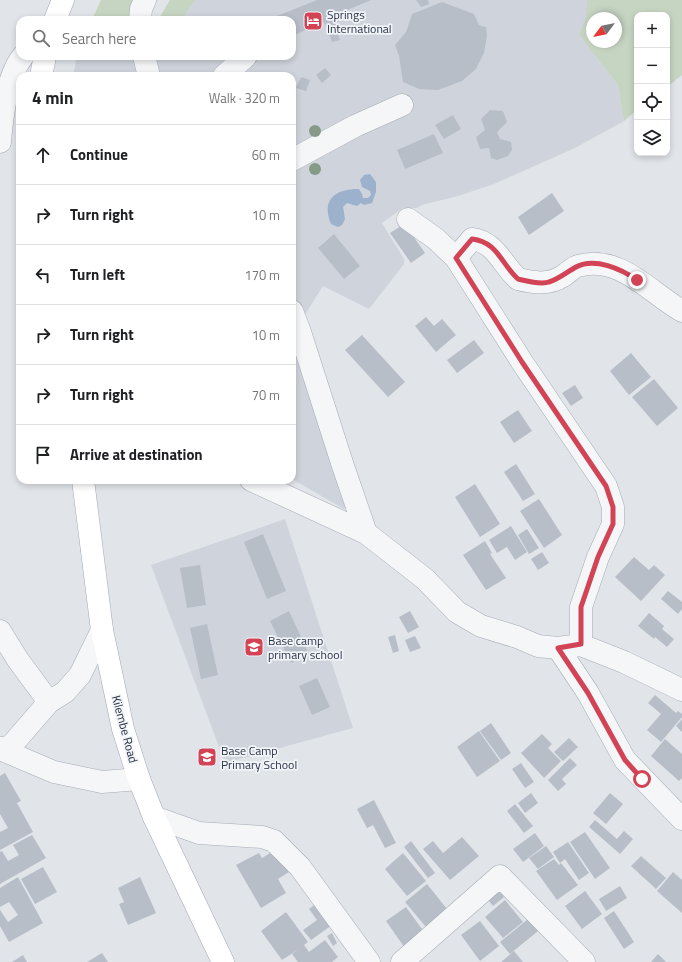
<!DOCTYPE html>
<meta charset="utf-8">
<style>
:root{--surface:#fff;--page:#f2f2f2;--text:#202124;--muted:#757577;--line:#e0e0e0}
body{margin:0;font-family:"Titillium Web",sans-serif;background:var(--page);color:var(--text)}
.controls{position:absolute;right:12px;top:12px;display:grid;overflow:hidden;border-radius:8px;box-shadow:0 2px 6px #0003}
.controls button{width:36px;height:36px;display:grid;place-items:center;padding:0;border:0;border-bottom:1px solid var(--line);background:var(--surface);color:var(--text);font:20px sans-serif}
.compass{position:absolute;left:586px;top:12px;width:36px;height:36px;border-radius:50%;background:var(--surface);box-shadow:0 2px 6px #0003;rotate:238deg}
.stop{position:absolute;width:12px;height:12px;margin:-9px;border:3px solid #d24455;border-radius:50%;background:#fff}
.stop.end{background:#d24455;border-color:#fff;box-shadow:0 1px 4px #0008}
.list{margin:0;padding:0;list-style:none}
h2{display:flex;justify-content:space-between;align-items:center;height:52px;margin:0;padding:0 16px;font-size:17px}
h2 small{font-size:13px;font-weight:400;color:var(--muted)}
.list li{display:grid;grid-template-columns:26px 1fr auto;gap:12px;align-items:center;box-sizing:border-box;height:60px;padding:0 16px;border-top:1px solid var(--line)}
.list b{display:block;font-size:15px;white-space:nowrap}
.list em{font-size:13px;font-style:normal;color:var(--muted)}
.icon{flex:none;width:22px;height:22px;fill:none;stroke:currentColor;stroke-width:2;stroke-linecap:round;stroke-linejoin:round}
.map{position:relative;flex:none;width:682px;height:962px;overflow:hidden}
.search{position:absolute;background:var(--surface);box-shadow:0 2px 6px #0003;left:16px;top:16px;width:280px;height:44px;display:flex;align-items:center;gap:10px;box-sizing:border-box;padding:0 14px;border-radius:12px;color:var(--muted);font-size:15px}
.panel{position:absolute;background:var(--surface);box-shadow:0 2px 6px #0003;left:16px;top:72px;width:280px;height:412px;border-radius:12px}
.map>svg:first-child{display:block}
</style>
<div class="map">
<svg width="682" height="962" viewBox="0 0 682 962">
<rect width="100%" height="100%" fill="#e1e5ea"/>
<path fill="#cfd4dc" d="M195 0H588V19L579 35 618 85 624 121 575 148 494 184 458 196 422 205 417 208H403L382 223 404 259V264L369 309 323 286 296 329 350 506 344 509 292 479V76H73L77 56H292V20H182Z
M285 519 353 728 225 763 151 565Z"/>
<path fill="#c6d4c2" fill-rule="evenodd" d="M101 0H147L144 20H92Z
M170 0H195L182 20H158Z
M587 0H682V75L667 87V15H637V110L624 121 618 85 579 35 586 18ZM592 18H616V42H592Z"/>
<path fill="#9cb1cb" d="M370 174 376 182V192L372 203 364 205 361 203 357 206 347 203 343 207 345 219 342 225 338 227 331 224C321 199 335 189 359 189L362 194 363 198H368L371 195 370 191 362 187 360 180 364 175Z"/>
<path fill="#b8bec8" d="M317 0H371L333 16 340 40 332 42 324 22 292 36V20H267Z
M416 0H428L429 4 421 7Z
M442 2 474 14 479 25 486 27 487 36 484 53 476 69 462 81 438 90 419 89 403 82 399 56 395 45 406 32 412 14Z
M325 68 331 75 322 83 316 75Z
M301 77 310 80 306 91 296 88Z
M490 110 503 111 507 122 497 132 500 139 511 142 512 150 508 156 497 160 491 158 489 148 480 149 476 137 485 130 481 119Z
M453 115 461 129 444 139 435 125Z
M434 134 443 153 405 169 397 150Z
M552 193 564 211 529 235 518 217Z
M407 222 411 233 425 253 411 263 390 233Z
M334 234 360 266 344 279 318 248Z
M426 317 434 326 442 319 456 335 436 352 415 326Z
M362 335 405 382 388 397 345 350Z
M474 340 484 353 457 373 447 360Z
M631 353 651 377 629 395 610 371Z
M654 379 678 408 657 426 632 397Z
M575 385 583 398 571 406 562 393Z
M518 410 532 431 514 443 500 422Z
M516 464 535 494 523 501 504 472Z
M475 484 500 524 480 537 455 497Z
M539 499 562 535 544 548 520 511Z
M511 526 527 552 515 560 507 547 497 553 489 540Z
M527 529 539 548 529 554 518 535Z
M263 534 286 591 267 599 244 542Z
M485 541 492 553 490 554 506 578 486 590 463 555Z
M542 552 549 563 538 570 531 559Z
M634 557 649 570 654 565 665 575 641 601 615 577Z
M200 565 206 605 187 608 180 568Z
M668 591 682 602V609L678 614 661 599Z
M289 611 309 654 291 663 270 621Z
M410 611 419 627 408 633 399 617Z
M649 613 664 626 662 629 674 639 667 647 655 637 654 639 638 626Z
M207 624 218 675 201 679 190 628Z
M395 635 399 651 393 653 388 637Z
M415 636 421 648 410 652 405 640Z
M317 678 330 707 312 715 299 686Z
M655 695 676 713 678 711 682 714V717L661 742 647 730 661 714 648 703Z
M682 719V732L676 726Z
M491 723 511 753 501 760 480 731Z
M479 731 500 761 477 777 457 747Z
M542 734 552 744 548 748 561 761 544 778 521 753Z
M569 738 578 747 563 761 554 752Z
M665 739 682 754V778L679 781 651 756Z
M570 758 577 765 562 779 566 784 558 791 548 780Z
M521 763 534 782 525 788 512 769Z
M5 773 21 801 17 803 33 832 0 850V832L8 828 0 814V776Z
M531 793 538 803 525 813 518 803Z
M610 793 623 804 606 824 593 813Z
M374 800 396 843 385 848 373 825 367 828 357 809Z
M515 804 533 826 524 833 507 811Z
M595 820 617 839 624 831 633 839 620 854 589 827Z
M585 832 610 868 595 879 570 842Z
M535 833 544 846 523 862 513 849Z
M32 835 46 858 0 884V852L2 851 8 861 19 855 13 845Z
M462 837 479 856 450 880 423 849 433 841 443 853Z
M411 841 435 873 428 878 404 847Z
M568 842 589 873 579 880 565 859 560 863 553 852Z
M546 846 554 857 538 869 529 858Z
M275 850 289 872 278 879 286 893 261 908 236 865 259 853 262 858Z
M403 853 426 881 407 896 385 869Z
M641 856 666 878 656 889 631 866Z
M554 859 559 865 561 863 578 885 557 900 536 871Z
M43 867 57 892 35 904 21 879Z
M673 872 682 880V913L657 891Z
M18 877 43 923 9 942 0 926V910L8 922 18 915 9 902 0 907V888Z
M140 877 156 913 128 925 119 904 124 902 118 888Z
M427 884 447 909 426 927 405 902Z
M620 886 627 898 606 911 599 899Z
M497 887 504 897 493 906 485 896Z
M585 891 602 914 582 929 565 906Z
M505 900 523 922 503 938 485 917Z
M318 902 335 923 311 940 303 930 317 920 309 909Z
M406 907 427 936 407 951 386 921Z
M614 911 634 942 624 949 604 918Z
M286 912 308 942 304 945 309 952 325 940 338 957 332 962H298L292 954 299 949 282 960 261 931Z
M528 919 538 931 510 954 500 942Z
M480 921 499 946 480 961 461 935Z
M332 933 337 943 333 946 327 936Z
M514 951 523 962H501L507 957Z
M102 953 108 962H87Z
M658 954 666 962H651Z
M23 955 27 962H12Z"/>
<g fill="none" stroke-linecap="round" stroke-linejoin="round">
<defs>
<path id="minor" d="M140 20 141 9 145 0
M144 56 149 76
M224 76 246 56
M0 142C2 117 7 75 23 56
M292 160 355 126 402 105
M408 219 436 239 456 258 522 362 606 486 613 507V524L598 557 581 607V645
M456 258 472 239C496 242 502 265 518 279 534 283 549 285 563 276 568 273 573 267 578 266 620 254 650 293 682 311
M292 311 300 332 343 466 366 533
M251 480 366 533 425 579 457 612 481 626 517 637 538 646 558 648 581 645 624 662 682 690
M0 631 18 660 49 702
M558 648 588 693 625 760 682 819
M0 748 10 747 49 702 65 692 80 675 102 630
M0 749 54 772 102 782 139 779
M154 817 199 833 262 837 274 841 300 867 369 962
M402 962 500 876 584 962"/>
<path id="major" d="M55 20 63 0
M41 76 45 56
M83 480 102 630 123 729 139 779 154 817 223 962"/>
</defs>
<use href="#minor" stroke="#a6acb5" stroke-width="23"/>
<use href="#major" stroke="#a0a8b6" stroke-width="23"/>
<use href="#minor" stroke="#f4f6f8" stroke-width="22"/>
<use href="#major" stroke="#fff" stroke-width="22"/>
</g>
<g fill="#869b87">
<circle cx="315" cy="131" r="6"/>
<circle cx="315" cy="169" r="6"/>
</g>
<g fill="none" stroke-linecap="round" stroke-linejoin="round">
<path stroke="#d24455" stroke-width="5" d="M637 280C621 269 595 257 576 267 567 272 559 279 549 282 540 285 527 281 518 279 501 264 498 242 472 239L456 258 522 362 606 486 613 507V524L598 557 581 607V644L558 648 588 693 625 760 642 779"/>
</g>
<defs>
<symbol id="hotel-square" viewBox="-11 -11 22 22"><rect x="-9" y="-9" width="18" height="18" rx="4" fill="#d24455" stroke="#f1f4f8"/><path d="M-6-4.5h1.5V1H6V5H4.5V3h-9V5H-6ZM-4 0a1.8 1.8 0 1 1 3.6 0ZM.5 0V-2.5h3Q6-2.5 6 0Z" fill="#fff"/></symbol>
<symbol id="school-square" viewBox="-11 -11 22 22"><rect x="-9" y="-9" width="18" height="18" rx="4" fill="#d24455" stroke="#f1f4f8"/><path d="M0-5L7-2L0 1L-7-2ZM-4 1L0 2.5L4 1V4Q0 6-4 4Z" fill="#fff"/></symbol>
</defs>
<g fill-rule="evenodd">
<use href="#hotel-square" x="302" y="10" width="22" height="22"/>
<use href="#school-square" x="243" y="636" width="22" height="22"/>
<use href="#school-square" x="196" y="746" width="22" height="22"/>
</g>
<g text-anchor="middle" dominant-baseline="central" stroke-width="3.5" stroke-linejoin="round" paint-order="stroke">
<g font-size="12" fill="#293243" stroke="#f1f4f8" text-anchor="start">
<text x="327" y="14">Springs<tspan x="327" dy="14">International</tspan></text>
<text x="268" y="640">Base camp<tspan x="268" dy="14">primary school</tspan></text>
<text x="221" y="750">Base Camp<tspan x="221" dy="14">Primary School</tspan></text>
</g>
<g font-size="12" fill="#293243" stroke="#f1f4f8">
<text transform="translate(125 729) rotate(75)">Kilembe Road</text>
</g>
</g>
</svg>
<div class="controls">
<button>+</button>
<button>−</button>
<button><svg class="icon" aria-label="locate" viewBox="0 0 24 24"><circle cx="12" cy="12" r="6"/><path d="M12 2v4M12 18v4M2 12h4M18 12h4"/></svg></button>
<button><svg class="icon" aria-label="layers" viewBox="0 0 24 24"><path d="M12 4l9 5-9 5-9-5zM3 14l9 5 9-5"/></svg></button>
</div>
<svg class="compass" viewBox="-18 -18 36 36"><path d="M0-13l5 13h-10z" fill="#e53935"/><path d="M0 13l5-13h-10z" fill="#757577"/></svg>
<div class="stop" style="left:642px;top:779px"></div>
<div class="stop end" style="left:637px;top:280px"></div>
<div class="search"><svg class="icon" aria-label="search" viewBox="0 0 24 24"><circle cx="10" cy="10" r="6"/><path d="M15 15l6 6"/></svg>Search here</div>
<section class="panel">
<h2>4 min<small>Walk · 320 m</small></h2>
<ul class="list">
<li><svg class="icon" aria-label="ahead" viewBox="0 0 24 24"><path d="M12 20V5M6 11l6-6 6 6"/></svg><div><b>Continue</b></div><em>60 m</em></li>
<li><svg class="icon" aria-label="right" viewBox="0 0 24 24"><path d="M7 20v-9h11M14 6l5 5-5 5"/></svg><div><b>Turn right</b></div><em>10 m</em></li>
<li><svg class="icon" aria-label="left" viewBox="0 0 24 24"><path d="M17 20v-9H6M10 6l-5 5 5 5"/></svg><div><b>Turn left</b></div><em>170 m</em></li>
<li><svg class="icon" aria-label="right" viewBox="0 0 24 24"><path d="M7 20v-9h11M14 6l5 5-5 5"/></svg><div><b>Turn right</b></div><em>10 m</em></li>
<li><svg class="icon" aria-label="right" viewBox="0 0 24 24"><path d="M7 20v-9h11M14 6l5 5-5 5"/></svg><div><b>Turn right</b></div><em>70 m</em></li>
<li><svg class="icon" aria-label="arrive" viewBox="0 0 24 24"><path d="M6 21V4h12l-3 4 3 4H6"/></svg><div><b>Arrive at destination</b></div></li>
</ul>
</section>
</div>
